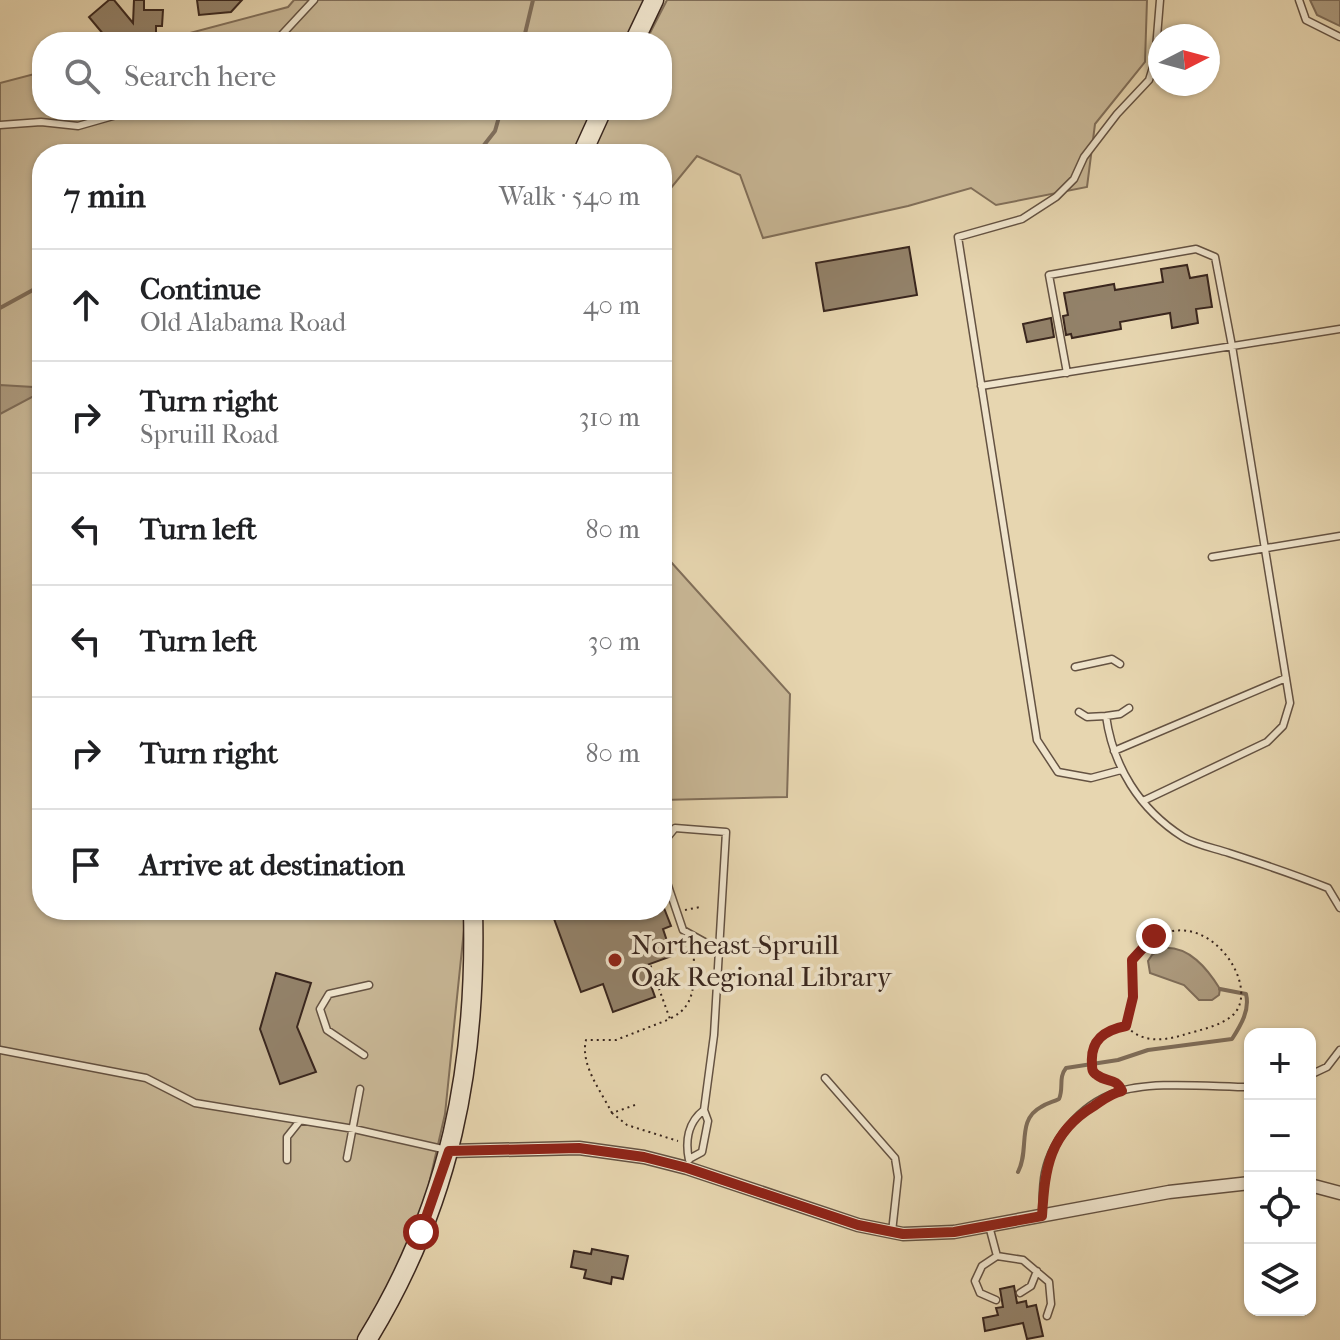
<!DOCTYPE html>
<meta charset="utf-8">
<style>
:root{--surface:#fff;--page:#f6f6f6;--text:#202124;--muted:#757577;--line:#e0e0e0}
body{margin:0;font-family:"IM FELL French Canon",serif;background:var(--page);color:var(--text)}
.controls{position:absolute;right:24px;bottom:24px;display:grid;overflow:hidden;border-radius:16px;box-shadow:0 2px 6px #0004}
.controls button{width:72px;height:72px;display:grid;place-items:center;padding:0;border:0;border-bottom:2px solid var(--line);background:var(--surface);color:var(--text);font:40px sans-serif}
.compass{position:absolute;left:1148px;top:24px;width:72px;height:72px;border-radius:50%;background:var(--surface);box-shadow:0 2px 6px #0004;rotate:84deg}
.stop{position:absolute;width:24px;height:24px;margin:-18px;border:6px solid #8f2418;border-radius:50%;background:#fff}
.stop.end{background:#8f2418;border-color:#fff;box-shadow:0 2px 8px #0008}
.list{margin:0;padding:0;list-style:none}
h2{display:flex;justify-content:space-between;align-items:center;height:104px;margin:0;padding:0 32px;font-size:34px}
h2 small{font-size:26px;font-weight:400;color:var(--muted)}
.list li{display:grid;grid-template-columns:52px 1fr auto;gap:24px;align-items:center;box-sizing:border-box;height:112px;padding:0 32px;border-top:2px solid var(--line)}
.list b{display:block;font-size:30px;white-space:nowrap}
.list p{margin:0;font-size:26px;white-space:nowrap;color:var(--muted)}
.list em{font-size:26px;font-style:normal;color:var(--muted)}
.icon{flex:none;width:44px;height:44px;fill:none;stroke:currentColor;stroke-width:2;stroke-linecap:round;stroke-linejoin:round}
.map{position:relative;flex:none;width:1340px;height:1340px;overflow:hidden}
.search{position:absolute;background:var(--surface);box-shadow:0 2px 6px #0004;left:32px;top:32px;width:640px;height:88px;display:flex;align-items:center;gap:20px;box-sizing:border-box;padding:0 28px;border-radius:32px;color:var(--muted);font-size:30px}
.panel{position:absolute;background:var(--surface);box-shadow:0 2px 6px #0004;left:32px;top:144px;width:640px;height:776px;border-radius:32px}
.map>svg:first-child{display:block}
</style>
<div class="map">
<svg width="1340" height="1340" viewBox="0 0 1340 1340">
<rect width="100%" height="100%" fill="#e7d6b0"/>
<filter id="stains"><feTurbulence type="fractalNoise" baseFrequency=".0025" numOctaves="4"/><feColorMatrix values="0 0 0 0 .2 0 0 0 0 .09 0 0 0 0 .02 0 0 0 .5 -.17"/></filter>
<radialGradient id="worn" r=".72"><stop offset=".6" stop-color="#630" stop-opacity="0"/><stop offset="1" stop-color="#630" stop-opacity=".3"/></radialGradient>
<path fill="#c9b897" stroke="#816f5a" stroke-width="2" d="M294 0H662L650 33 667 0H1147L1145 62 1095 124 1087 187 996 205 971 188 908 206 763 238 740 175 697 156 662 199V154H42V910H466L445 1114 413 1254 371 1340H0V83L42 72V110H662V42H156L288 7Z
M662 552 790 694 787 797 662 800Z"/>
<path fill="#ac9a7e" stroke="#7e6c58" stroke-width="2" d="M1310 0H1340V26L1317 15Z
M0 385 33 387 34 396 0 414Z
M1163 948C1189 946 1207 968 1220 989L1219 995 1212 1000H1199L1184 985 1150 973 1148 961 1152 955Z"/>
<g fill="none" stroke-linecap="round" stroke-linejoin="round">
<path stroke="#7e6c58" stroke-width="4" d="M523 42 533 0
M477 154 495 131 501 110
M0 308 42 285
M1018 1172C1030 1150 1016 1120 1041 1107 1047 1103 1053 1102 1059 1099 1064 1088 1058 1078 1066 1068L1118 1060 1148 1050 1232 1039C1241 1025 1250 1010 1246 994L1220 989"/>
</g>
<path fill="#93826a" stroke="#39261e" stroke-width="2" d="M109 0H114L133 23 134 0H144V10H163L162 26H156V37L104 35 89 17Z
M197 0H242L231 12 199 15Z
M909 247 917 295 824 311 816 263Z
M1187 265 1190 278 1207 275 1212 307 1196 309 1198 323 1172 328 1170 313 1120 322 1121 329 1072 338 1071 334 1066 335 1063 316 1068 315 1064 293 1114 284 1115 290 1163 282 1161 269Z
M1051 318 1054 337 1027 342 1023 324Z
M664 908 671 926 663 929 672 956 644 966 655 997 613 1012 603 984 581 992 553 916 569 910Z
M276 973 311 983 297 1027 316 1072 280 1084 260 1029Z
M592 1249 628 1256 623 1279 612 1277 611 1284 584 1278 586 1270 571 1267 574 1251 591 1254Z
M1014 1286 1017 1303 1026 1301 1027 1307 1036 1305 1043 1336 1027 1339 1023 1323 985 1331 983 1318 998 1315 996 1308 1003 1307 1000 1289Z"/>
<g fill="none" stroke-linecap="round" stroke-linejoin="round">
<defs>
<path id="service" d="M1299 0 1306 20 1340 37
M275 42 314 0
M0 125 41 122 78 126 134 110
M1067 373 1049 275 1196 249 1215 257 1232 346 1290 703 1283 726 1267 742 1143 801
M981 386 1340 329
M1212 557 1340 536
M1075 667 1112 659 1120 664
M1129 708 1120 714 1106 716C1113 766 1139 809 1183 837 1196 845 1214 848 1229 853 1263 864 1296 875 1328 888L1340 908
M1079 712 1087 717 1106 716
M1114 751 1286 678
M1121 770 1091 778 1058 772 1037 740 958 237 1022 219 1056 197 1074 179 1084 157 1117 114 1149 80 1155 61 1160 0
M662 844 675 828 726 832 714 1035 704 1110 708 1121 702 1152 689 1159
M662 868 683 930 719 950
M0 1050 146 1078 195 1103 354 1129 447 1150
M364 1055 327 1030 320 1009 329 994 369 985
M1310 1075 1327 1067 1340 1050
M825 1078 895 1158 898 1177 892 1232
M347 1158 360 1089
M287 1160V1137L299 1122
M689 1160C685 1141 688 1122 704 1110
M1042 1216C1043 1202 1042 1187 1045 1173 1052 1139 1081 1105 1115 1093 1149 1080 1213 1087 1250 1087
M989 1226 997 1256 1023 1260 1049 1282 1051 1304 1047 1316
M1020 1293 1031 1286 1037 1271
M996 1300 980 1293 975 1281 982 1266 997 1256"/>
<path id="minor" d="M449 1151 579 1148 644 1157 687 1168 858 1225 903 1234 954 1232 1169 1192 1250 1183
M1310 1185 1340 1193"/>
<path id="secondary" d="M634 42 654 0
M582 154 602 110
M367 1340C450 1205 477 1067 473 910"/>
</defs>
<use href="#service" stroke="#645242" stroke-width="9"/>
<use href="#minor" stroke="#645242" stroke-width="15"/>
<use href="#secondary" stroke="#39261e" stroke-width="21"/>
<path stroke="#39261e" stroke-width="2" stroke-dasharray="2 4" stroke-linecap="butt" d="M685 910 700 907
M671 1018C698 1005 693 980 694 954L677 939
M1115 1081C1110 1079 1101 1078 1097 1075 1092 1072 1092 1069 1092 1064 1090 1040 1105 1030 1126 1026 1142 1043 1163 1041 1183 1035 1199 1030 1222 1026 1234 1014 1265 981 1190 881 1132 960L1133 997 1126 1026
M635 1105 612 1113 627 1125 678 1141
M612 1113C601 1091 580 1065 586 1040H616L670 1019 650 964"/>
<use href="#service" stroke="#efe4cc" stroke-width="6"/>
<use href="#minor" stroke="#efe4cc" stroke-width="12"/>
<use href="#secondary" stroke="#efe4cc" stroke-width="18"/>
</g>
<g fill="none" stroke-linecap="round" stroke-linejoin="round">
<path stroke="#8f2418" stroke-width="10" d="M421 1232 449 1151 579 1148 644 1157 687 1168 858 1225 903 1234 954 1232 1042 1216C1045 1168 1049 1133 1094 1106 1103 1100 1111 1093 1122 1091 1116 1077 1107 1083 1097 1075 1092 1072 1092 1069 1092 1064 1090 1040 1105 1030 1126 1026L1133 997 1132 960 1154 936"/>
</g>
<circle fill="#8f2418" stroke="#efe4cc" stroke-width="3" cx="615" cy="960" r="8"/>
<g text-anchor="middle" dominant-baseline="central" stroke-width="7" stroke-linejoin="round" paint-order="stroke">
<g font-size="28" fill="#39261e" stroke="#efe4cc" text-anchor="start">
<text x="631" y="944">Northeast-Spruill<tspan x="631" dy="32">Oak Regional Library</tspan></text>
</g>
</g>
<rect width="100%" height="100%" filter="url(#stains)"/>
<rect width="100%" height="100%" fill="url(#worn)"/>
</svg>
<div class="controls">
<button>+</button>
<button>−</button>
<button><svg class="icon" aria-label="locate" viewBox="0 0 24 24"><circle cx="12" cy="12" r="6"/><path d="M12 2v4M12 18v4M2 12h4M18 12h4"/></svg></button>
<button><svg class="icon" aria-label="layers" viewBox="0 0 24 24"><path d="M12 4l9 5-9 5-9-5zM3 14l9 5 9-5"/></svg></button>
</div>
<svg class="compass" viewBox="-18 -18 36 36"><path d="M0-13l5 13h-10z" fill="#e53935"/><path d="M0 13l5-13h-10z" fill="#757577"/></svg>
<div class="stop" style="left:421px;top:1232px"></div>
<div class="stop end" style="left:1154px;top:936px"></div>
<div class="search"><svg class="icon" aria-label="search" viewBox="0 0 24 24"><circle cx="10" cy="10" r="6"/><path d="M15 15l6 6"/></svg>Search here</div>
<section class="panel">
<h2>7 min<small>Walk · 540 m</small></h2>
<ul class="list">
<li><svg class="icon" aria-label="ahead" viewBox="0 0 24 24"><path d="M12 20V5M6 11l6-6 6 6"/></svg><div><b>Continue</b><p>Old Alabama Road</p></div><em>40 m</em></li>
<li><svg class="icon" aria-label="right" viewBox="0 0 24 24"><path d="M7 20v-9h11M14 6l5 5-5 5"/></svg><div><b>Turn right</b><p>Spruill Road</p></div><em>310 m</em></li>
<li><svg class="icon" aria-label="left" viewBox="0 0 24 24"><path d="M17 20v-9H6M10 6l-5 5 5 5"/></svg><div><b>Turn left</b></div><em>80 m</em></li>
<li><svg class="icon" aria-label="left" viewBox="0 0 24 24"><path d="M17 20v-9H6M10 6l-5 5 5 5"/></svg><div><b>Turn left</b></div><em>30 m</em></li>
<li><svg class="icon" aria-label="right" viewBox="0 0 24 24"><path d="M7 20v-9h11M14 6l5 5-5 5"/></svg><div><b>Turn right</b></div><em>80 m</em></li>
<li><svg class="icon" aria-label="arrive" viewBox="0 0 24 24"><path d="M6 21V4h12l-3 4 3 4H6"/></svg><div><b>Arrive at destination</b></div></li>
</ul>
</section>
</div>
